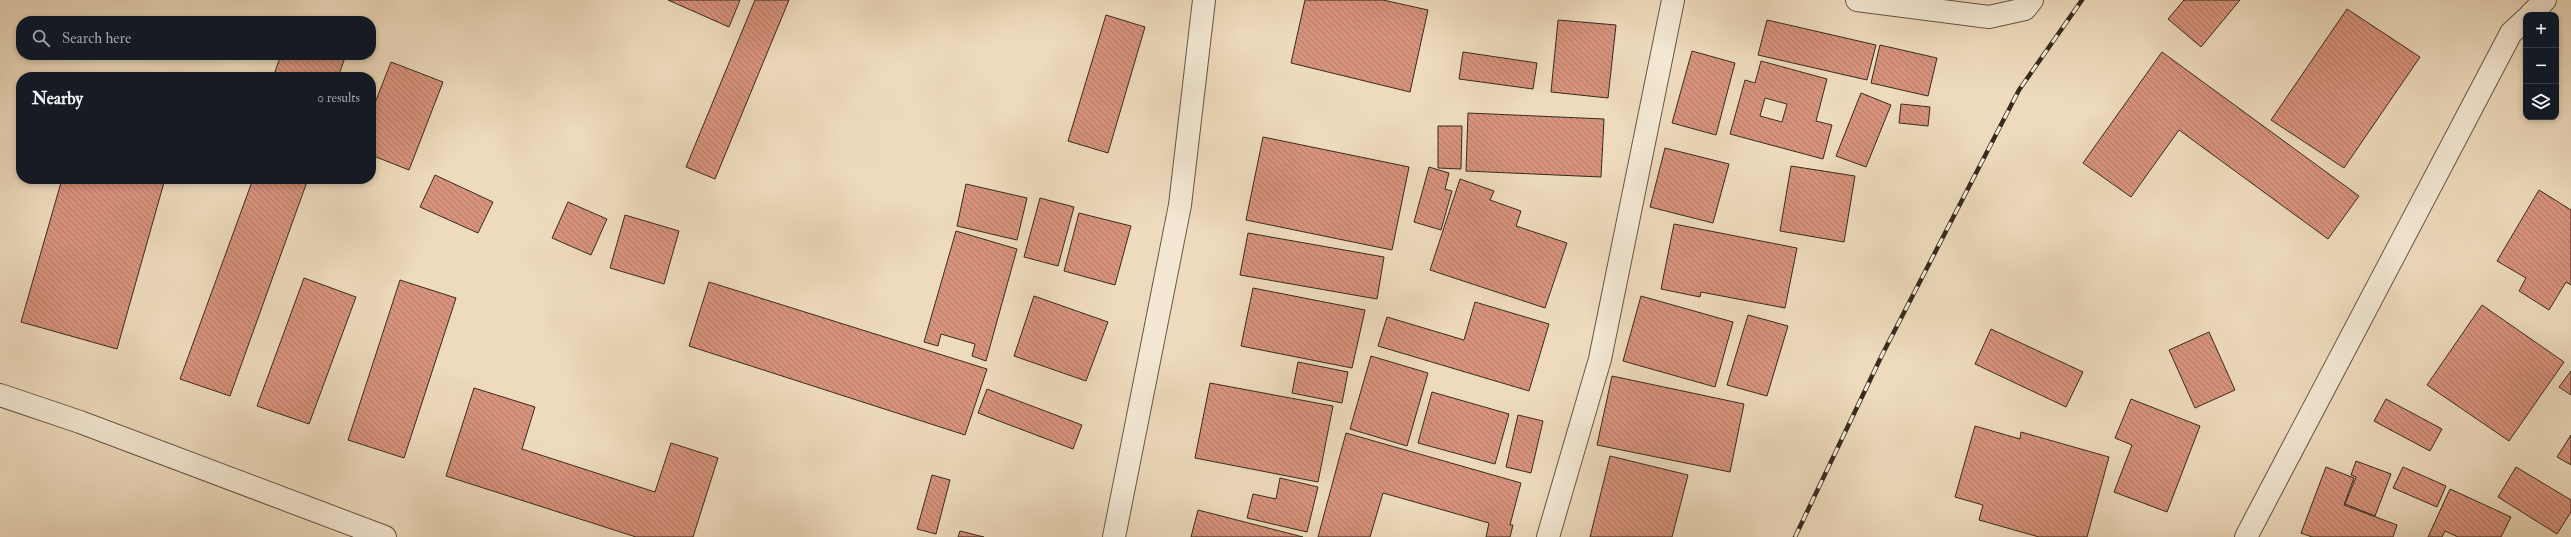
<!DOCTYPE html>
<meta charset="utf-8">
<style>
:root{--surface:#171b24;--page:#20242c;--text:#f1f3f6;--muted:#9ea1a6;--line:#363941}
body{margin:0;font-family:"IM FELL Double Pica",serif;background:var(--page);color:var(--text)}
.controls{position:absolute;right:12px;top:12px;display:grid;overflow:hidden;border-radius:8px;box-shadow:0 2px 6px #0003}
.controls button{width:36px;height:36px;display:grid;place-items:center;padding:0;border:0;border-bottom:1px solid var(--line);background:var(--surface);color:var(--text);font:20px sans-serif}
.list{margin:0;padding:0;list-style:none}
h2{display:flex;justify-content:space-between;align-items:center;height:52px;margin:0;padding:0 16px;font-size:17px}
h2 small{font-size:13px;font-weight:400;color:var(--muted)}
.icon{flex:none;width:22px;height:22px;fill:none;stroke:currentColor;stroke-width:2;stroke-linecap:round;stroke-linejoin:round}
.map{position:relative;flex:none;width:2571px;height:537px;overflow:hidden}
.search{position:absolute;background:var(--surface);box-shadow:0 2px 6px #0003;left:16px;top:16px;width:360px;height:44px;display:flex;align-items:center;gap:10px;box-sizing:border-box;padding:0 14px;border-radius:16px;color:var(--muted);font-size:15px}
.panel{position:absolute;background:var(--surface);box-shadow:0 2px 6px #0003;left:16px;top:72px;width:360px;height:112px;border-radius:16px}
.map>svg:first-child{display:block}
</style>
<div class="map">
<svg width="2571" height="537" viewBox="0 0 2571 537">
<defs>
<pattern id="building-back-hatch" width="6" height="6" patternUnits="userSpaceOnUse"><rect width="6" height="6" fill="#d8937d"/><path d="M-1 5l2 2M0 0l6 6M5-1l2 2" fill="none" stroke="#b07866"/></pattern>
</defs>
<rect width="100%" height="100%" fill="#eedbbd"/>
<filter id="stains"><feTurbulence type="fractalNoise" baseFrequency=".005" numOctaves="4"/><feColorMatrix values="0 0 0 0 .2 0 0 0 0 .09 0 0 0 0 .02 0 0 0 .5 -.17"/></filter>
<radialGradient id="worn" r=".72"><stop offset=".6" stop-color="#630" stop-opacity="0"/><stop offset="1" stop-color="#630" stop-opacity=".3"/></radialGradient>
<path fill="url(#building-back-hatch)" stroke="#372b1e" fill-rule="evenodd" d="M668 0H740L729 27Z
M755 0H789L715 179 686 167Z
M1305 0H1383L1428 10 1410 92 1291 63Z
M2184 0H2240L2201 47 2168 19Z
M2347 9 2420 57 2344 168 2271 120Z
M1106 15 1145 27 1108 153 1068 141Z
M1558 20 1616 25 1608 98 1551 92Z
M1767 20 1876 45 1867 80 1758 55Z
M1880 45 1937 58 1928 96 1871 83Z
M1692 51 1735 63 1716 135 1672 123Z
M1463 52 1537 63 1533 89 1459 79Z
M2162 52 2359 196 2328 239 2179 130 2131 197 2083 163Z
M281 55H346L338 77H273Z
M1761 61 1827 79 1816 121 1832 125 1823 159 1730 134 1745 80 1755 83ZM1765 98 1787 104 1782 122 1760 116Z
M391 62 443 82 409 170 371 155V113Z
M1861 93 1891 105 1866 167 1836 156Z
M1901 104 1930 107 1928 126 1899 123Z
M1468 113 1604 119 1601 177 1466 171Z
M1438 126H1462L1461 169 1438 168Z
M1263 137 1409 167 1392 250 1246 220Z
M1665 148 1729 164 1713 223 1650 207Z
M1791 166 1855 176 1844 242 1780 231Z
M1429 167 1449 173 1445 189 1452 191 1441 230 1414 222Z
M435 175 493 202 478 233 420 207Z
M62 179H165L117 349 21 322Z
M253 179H308L230 396 180 379Z
M1460 179 1494 191 1490 200 1521 211 1516 226 1567 243 1545 308 1430 270Z
M966 184 1027 198 1017 240 957 226Z
M2539 190 2571 210V285L2566 282 2549 310 2519 291 2526 278 2497 261Z
M1040 198 1074 207 1058 266 1024 257Z
M568 202 607 219 591 255 552 238Z
M1079 213 1131 226 1115 285 1064 271Z
M625 215 679 231 664 284 610 268Z
M1674 224 1797 248 1785 308 1701 292 1700 297 1661 289Z
M956 231 1017 249 986 361 972 356 975 344 941 334 938 346 924 342Z
M1248 233 1384 257 1377 299 1240 275Z
M304 278 356 297 309 424 257 406Z
M400 280 456 298 404 458 348 440Z
M709 282 987 369 965 435 689 346Z
M1253 288 1365 310 1352 368 1241 346Z
M1034 296 1108 322 1086 381 1014 356Z
M1641 296 1733 322 1715 387 1623 361Z
M1475 302 1549 324 1529 391 1378 346 1387 317 1464 340Z
M2482 305 2564 362 2509 441 2427 385Z
M1748 315 1788 326 1767 396 1727 385Z
M1991 329 2083 372 2066 407 1975 364Z
M2209 332 2235 390 2195 408 2169 350Z
M1371 356 1428 373 1407 446 1350 429Z
M1298 362 1348 372 1342 403 1292 393Z
M2571 371V395L2559 387Z
M1612 376 1744 404 1730 472 1597 445Z
M1210 383 1333 406 1318 482 1195 458Z
M474 388 535 407 522 449 655 492 671 443 718 458 693 537H636L446 476Z
M987 389 1082 425 1073 449 978 413Z
M1432 392 1509 414 1495 464 1418 443Z
M2131 399 2200 426 2167 512 2114 492 2132 445 2115 438Z
M2386 399 2442 429 2430 451 2374 421Z
M1518 415 1543 421 1531 473 1506 467Z
M1975 426 2020 439 2021 432 2109 457 2087 537H2039L1979 520 1983 505 1955 497Z
M1346 433 1521 483 1510 525H1513L1510 537H1486L1489 523 1383 493 1370 537H1318Z
M2571 435V465L2557 457Z
M1610 456 1688 475 1672 537H1590Z
M2356 461 2391 474 2375 516 2345 504 2356 477 2351 475Z
M2326 467 2354 478 2344 505 2397 525 2393 537H2312L2301 533Z
M2403 467 2446 486 2437 507 2393 488Z
M2516 467 2571 500V512L2557 534 2498 497Z
M932 475 950 480 936 534 917 529Z
M1280 478 1318 487 1307 532 1247 518 1253 494 1276 499Z
M2450 489 2511 517 2501 537H2458L2445 531 2442 537H2428Z
M1198 510 1303 537H1191Z
M960 531 984 537H958Z"/>
<g fill="none" stroke-linecap="round" stroke-linejoin="round">
<defs>
<path id="minor" d="M1857 0 1989 17 2025 9 2032 0
M2530 15 2545 0
M0 395 80 422 385 537
M1114 537 1180 205 1204 0
M1548 537 1600 359 1673 0
M2246 537 2511 33 2526 19"/>
</defs>
<use href="#minor" stroke="#655746" stroke-width="24"/>
<use href="#minor" stroke="#f4e8d4" stroke-width="22"/>
<defs>
<path id="rail" d="M1795 537 1882 355 2019 90 2082 0"/>
</defs>
<use href="#rail" stroke="#372b1e" stroke-width="4.5"/>
<use href="#rail" stroke="#f4e8d4" stroke-width="3" stroke-dasharray="9" stroke-linecap="butt"/>
</g>
<rect width="100%" height="100%" filter="url(#stains)"/>
<rect width="100%" height="100%" fill="url(#worn)"/>
</svg>
<div class="controls">
<button>+</button>
<button>−</button>
<button><svg class="icon" aria-label="layers" viewBox="0 0 24 24"><path d="M12 4l9 5-9 5-9-5zM3 14l9 5 9-5"/></svg></button>
</div>
<div class="search"><svg class="icon" aria-label="search" viewBox="0 0 24 24"><circle cx="10" cy="10" r="6"/><path d="M15 15l6 6"/></svg>Search here</div>
<section class="panel">
<h2>Nearby<small>0 results</small></h2>
<ul class="list">
</ul>
</section>
</div>
